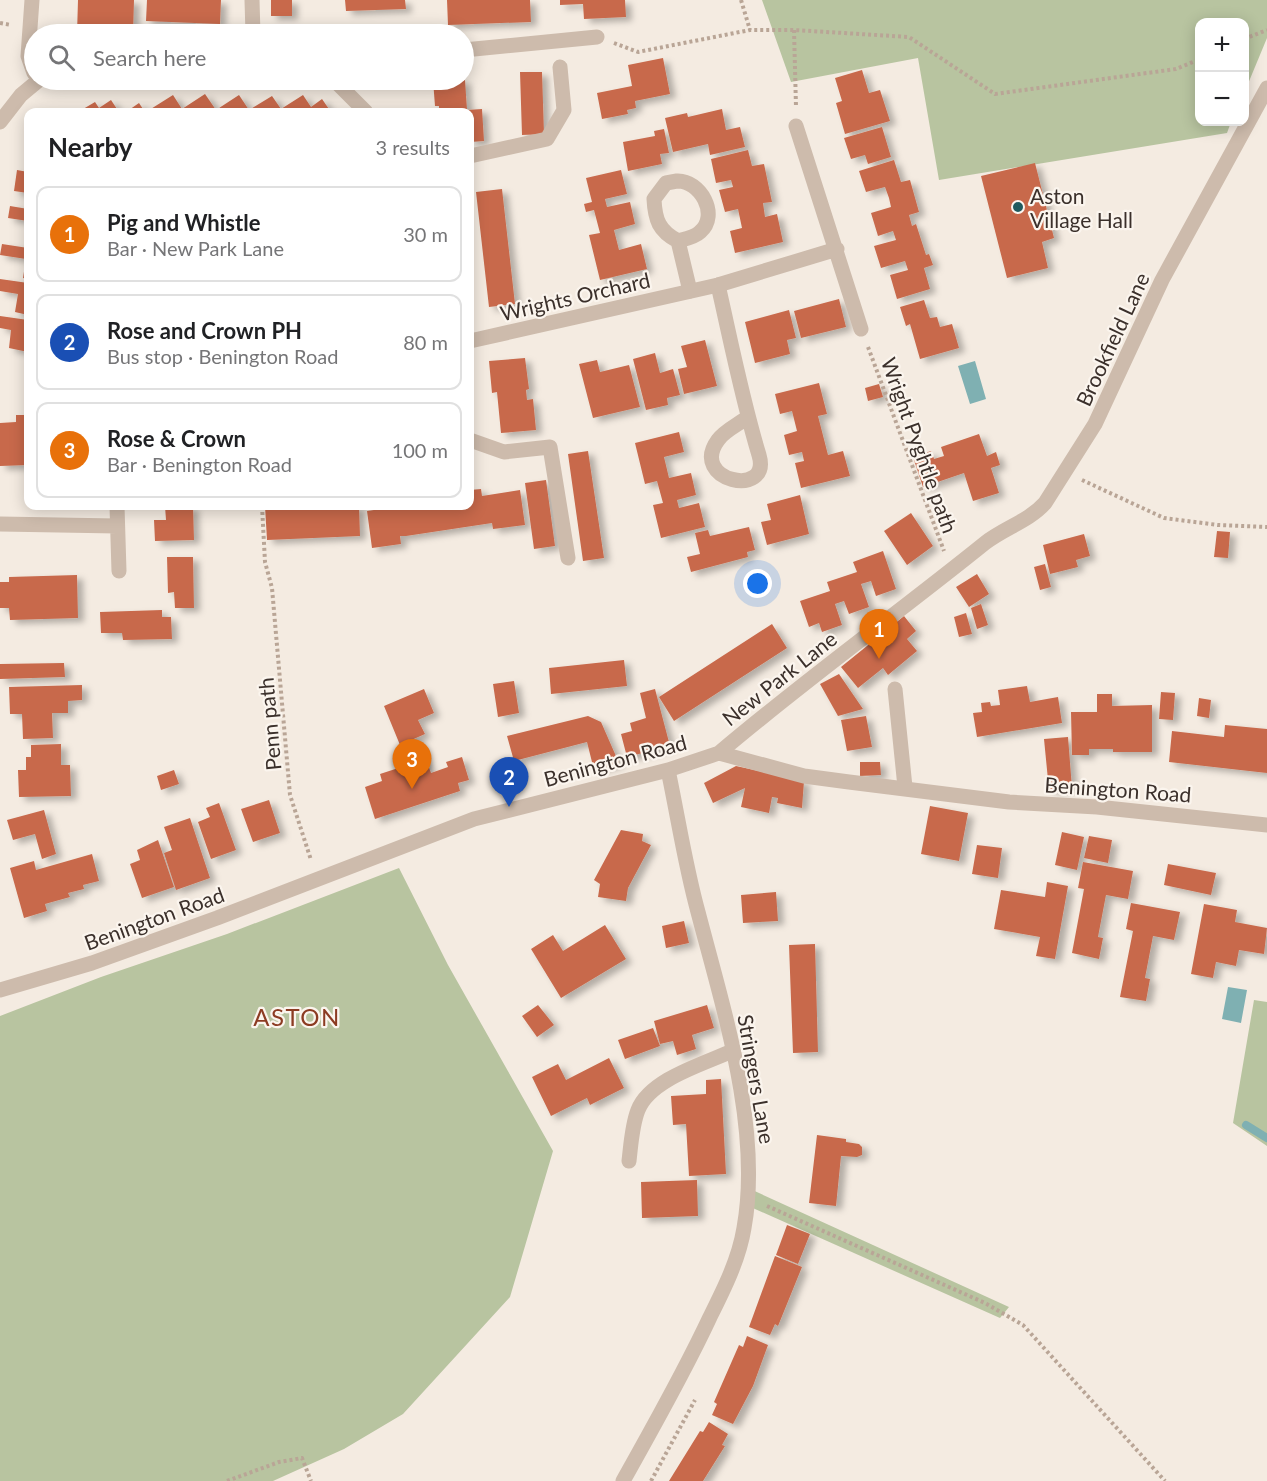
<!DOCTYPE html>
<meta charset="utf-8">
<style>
:root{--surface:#fff;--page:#f6f6f6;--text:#202124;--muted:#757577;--line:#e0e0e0;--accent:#0b8043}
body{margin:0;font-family:Lato,sans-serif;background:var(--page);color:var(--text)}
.controls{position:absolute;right:18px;top:18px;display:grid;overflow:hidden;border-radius:12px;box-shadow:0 3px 15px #0003}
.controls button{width:54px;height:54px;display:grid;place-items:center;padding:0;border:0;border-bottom:2px solid var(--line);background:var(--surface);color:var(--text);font:30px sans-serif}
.you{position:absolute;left:758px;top:584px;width:21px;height:21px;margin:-15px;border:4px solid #fff;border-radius:50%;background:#1a73e8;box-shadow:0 0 0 9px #1a73e833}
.badge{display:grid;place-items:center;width:39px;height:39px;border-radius:50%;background:var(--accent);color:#fff;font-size:20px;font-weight:700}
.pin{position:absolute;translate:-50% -50px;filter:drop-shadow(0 2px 3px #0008)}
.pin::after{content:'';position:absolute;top:32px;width:21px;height:18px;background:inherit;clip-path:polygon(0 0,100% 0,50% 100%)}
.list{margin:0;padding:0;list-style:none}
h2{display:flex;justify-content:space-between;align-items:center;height:78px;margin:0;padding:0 24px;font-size:26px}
h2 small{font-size:20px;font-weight:400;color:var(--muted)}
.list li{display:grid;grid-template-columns:39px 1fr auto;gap:18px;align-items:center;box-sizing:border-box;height:96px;margin:0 12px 12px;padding:0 12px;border:2px solid var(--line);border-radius:12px}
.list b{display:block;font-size:22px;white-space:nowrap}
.list p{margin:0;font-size:20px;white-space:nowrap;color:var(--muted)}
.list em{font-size:20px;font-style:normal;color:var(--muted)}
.icon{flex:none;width:33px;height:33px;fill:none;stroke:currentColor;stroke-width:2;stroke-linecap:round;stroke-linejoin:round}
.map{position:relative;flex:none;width:1267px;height:1481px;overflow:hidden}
.search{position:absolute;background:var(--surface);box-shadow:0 3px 15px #0003;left:24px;top:24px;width:450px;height:66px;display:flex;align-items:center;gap:15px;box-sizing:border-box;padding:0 21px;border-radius:33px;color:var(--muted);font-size:22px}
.panel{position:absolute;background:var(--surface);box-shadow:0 3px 15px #0003;left:24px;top:108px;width:450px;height:402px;border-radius:12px}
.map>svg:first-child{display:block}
</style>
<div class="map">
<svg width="1267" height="1481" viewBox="0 0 1267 1481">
<defs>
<filter id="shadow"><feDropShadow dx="6" dy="4" stdDeviation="3" flood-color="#0004"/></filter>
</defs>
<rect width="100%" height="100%" fill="#f4ebe1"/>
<path fill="#b8c4a0" d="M762 0H1267V38L1245 91 1244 22H1200V122H1231L1227 133 939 180 918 58 791 82Z
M399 868 448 965 553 1151 510 1297 403 1414 344 1449 273 1481H0V1016L101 977 227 934Z
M1254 1000 1267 1002V1146L1233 1123Z
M748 1188 1009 1307 1000 1318 746 1205Z"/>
<path fill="#7fb0b2" d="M975 361 986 399 970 404 958 366Z
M1228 987 1247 990 1241 1023 1222 1019Z"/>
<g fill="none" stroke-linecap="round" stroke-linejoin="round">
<path stroke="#7fb0b2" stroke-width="8" d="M1246 1125 1267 1138"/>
</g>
<path fill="#c8694b" filter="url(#shadow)" d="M78 0H134L133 34H77Z
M147 0H221L220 24 146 21Z
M271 0H292V16H271Z
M345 0H405L406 9 346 11Z
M447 0H530L531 22 448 25Z
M560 0H625L626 17 584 19 583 4 560 5Z
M663 58 670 94 635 101 636 108 627 110 628 114 602 119 597 93 632 86 628 65Z
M862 70 869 93 880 90 890 121 845 134 836 103 842 101 835 78Z
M520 72H542L544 134 522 135Z
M433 80H465L467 110 482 109 484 141 470 142V112H439V106H435Z
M205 94 216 110 239 95 249 110 272 96 281 109 303 95 311 107 322 99 331 112H146L173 95 182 109Z
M111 100 119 112H78L95 102 99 108Z
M139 103 145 112H126Z
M722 109 726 130 740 127 745 147 710 155 708 144 673 152 665 118 687 113 688 117Z
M882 127 891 157 868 164 865 155 851 159 844 138Z
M664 129 669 153 660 154 662 164 628 171 623 142 655 136 654 131Z
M748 150 752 166 764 164 772 202 763 203 765 217 777 214 783 242 735 253 730 231 742 228 738 209 725 212 719 190 733 187 731 180 716 183 711 159Z
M894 160 901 182 910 180 919 212 909 215 912 226 916 224 926 255 929 254 933 265 924 268 930 289 897 299 890 275 908 270 905 261 881 268 874 246 896 240 893 231 878 236 871 213 891 207 889 198 885 187 866 192 859 171Z
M1035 163 1054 238 1042 242 1048 268 1007 278 981 176Z
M17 170 28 172V193L14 191Z
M621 170 627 194 605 199 607 207 630 202 635 224 614 230 619 250 641 244 647 269 600 280 589 235 600 233 594 210 586 212 584 204 592 202 586 178Z
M502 189 515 304 489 307 476 192Z
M10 206 28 209V221L8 218Z
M2 244 28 248V279L23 278 26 259 0 255Z
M0 279 28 283V315L15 312 18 294 0 291Z
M839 299 846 327 801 338 794 311Z
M924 300 930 318 937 317 940 327 952 324 959 348 920 359 910 324 906 326 900 307Z
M789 310 796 338 787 340 790 354 755 363 745 322Z
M0 316 28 320V352L9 348 11 330 0 328Z
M705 340 717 386 684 394 678 369 687 367 681 346Z
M655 353 660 373 673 369 680 395 667 398 668 405 646 410 633 359Z
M525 358 529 389 526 390 527 400 533 399 536 430 501 433 497 392 492 393 489 361Z
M597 360 600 372 629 365 640 407 593 418 579 364Z
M819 383 827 414 818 416 828 455 843 451 850 476 801 488 795 463 804 461 802 452 789 455 784 435 797 431 792 411 780 414 775 394Z
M879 384 883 397 868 401 865 388Z
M16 415H28V465L0 466V423L16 422Z
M679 432 684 452 664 457 669 478 691 473 696 495 677 500 679 508 699 503 705 527 661 538 653 505 663 503 657 481 645 484 635 443Z
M979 434 987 456 996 452 1000 465 991 468 999 493 973 501 964 473 923 487 913 457 931 451 934 459 944 456 941 447Z
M588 451 604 558 583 561 568 454Z
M546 480 555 546 534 549 525 483Z
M481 489 482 496 520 490 525 525 493 529 492 523 406 536H400L401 544 372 548 367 511 401 506H470V490Z
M800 495 809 534 767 545 761 522 771 520 767 504Z
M165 506H193L194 540 155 541 154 520H166Z
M265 506H359L360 536 267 540Z
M911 513 933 546 907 565 884 531Z
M749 527 755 550 747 552 748 557 691 572 687 557 700 554 695 533 708 530 710 536Z
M1217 531 1230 532 1228 558 1214 557Z
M1084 534 1090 556 1076 560 1078 567 1050 574 1043 545Z
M883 551 896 589 876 596 871 581 861 584 869 607 849 614 844 601 835 604 842 625 822 632 819 623 809 627 800 601 830 591 827 582 857 572 853 562Z
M167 557H193L194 608H175L174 592 168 593Z
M1045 564 1051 587 1040 590 1034 567Z
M977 574 989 594 969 607 956 587Z
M77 575 78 618 10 620 9 608H0V582H9V577Z
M981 604 988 625 977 629 971 608Z
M162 610V617H171L172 639 123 640 122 633H101L100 612Z
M966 613 972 634 959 637 954 617Z
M904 616 916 631 907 639 917 651 888 675 883 668 858 688 841 667Z
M772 624 787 648 674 721 659 697Z
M624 660 627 686 551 694 549 668Z
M64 663 65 677 0 679V664Z
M839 674 863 709 838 716 820 684Z
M514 681 519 713 498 717 493 684Z
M82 685V700L68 701V713H52L53 738 23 739 22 714H10L9 687Z
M1027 686 1030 702 1058 697 1062 723 977 737 973 713 982 712 981 703 990 702 991 706 1000 705 998 690Z
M424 689 434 713 418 720 425 734 400 745 384 706Z
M655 689 670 746 627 757 621 734 632 731 630 723 646 718 640 693Z
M1161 692 1175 693 1173 720 1159 719Z
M1097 694H1112V706L1152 705V752H1113V749H1089V755H1072L1071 712H1097Z
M1199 698 1211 700 1209 718 1197 716Z
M588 716 601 722 619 763 594 770 587 742 514 761 507 736Z
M866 716 872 747 847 751 841 720Z
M1225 725 1267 729V773L1169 762 1172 731 1224 737Z
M1068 737 1072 788 1049 790 1044 739Z
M61 744V765H70L71 796 19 797 18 770H26V757H31V745Z
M462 757 469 780 458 783 460 791 375 819 365 787 382 781 380 774 426 759 431 773 448 767 446 762Z
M860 762H880L881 775 860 776Z
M736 766 804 781 802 808 777 803 778 798 772 797 769 813 741 807 745 788 713 803 704 783Z
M174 770 179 784 161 790 157 776Z
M269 800 280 833 253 842 241 809Z
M219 803 236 850 211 859 198 822 210 817 206 808Z
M930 806 968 813 959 861 921 854Z
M44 810 56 854 42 859 35 834 13 840 7 820Z
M190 818 210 878 176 890 164 853 172 850 164 827Z
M621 830 643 834 642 841 651 845 628 888 626 901 598 897 600 884 594 880Z
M1062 832 1084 837 1077 870 1055 865Z
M1089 836 1112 840 1108 863 1084 858Z
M158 840 174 887 142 898 130 864 140 860 137 850Z
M977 845 1002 848 998 878 972 874Z
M92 854 99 881 83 885 84 889 68 893 70 897 45 904 47 911 24 918 10 868 34 861 36 870Z
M1083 862 1133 871 1128 899 1106 895 1098 937 1103 938 1099 959 1072 953 1084 889 1078 888Z
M1168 864 1216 873 1211 895 1164 885Z
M1047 882 1068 886 1055 959 1036 956 1040 937 994 929 1001 890 1045 897Z
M776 892 778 921 743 923 741 895Z
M1131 903 1180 912 1174 940 1153 936 1145 978 1150 979 1146 1001 1120 997 1133 931 1126 929Z
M1204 904 1237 910 1235 922 1267 928 1264 954 1239 950 1236 966 1216 962 1213 978 1191 974Z
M684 921 689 943 666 948 662 926Z
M605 925 626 959 561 998 531 949 553 935 563 951Z
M815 944 818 1052 793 1053 789 945Z
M538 1005 554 1025 537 1037 522 1016Z
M707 1005 714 1028 692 1035 696 1049 677 1055 673 1041 660 1044 654 1021Z
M653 1028 660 1046 625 1059 618 1040Z
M609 1058 624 1088 590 1105 587 1098 551 1116 532 1077 558 1064 566 1080Z
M721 1079 726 1174 689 1176 686 1124 673 1125 671 1096 706 1094V1080Z
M817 1135 846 1139V1142L859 1144 862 1147V1155L857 1157 841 1156 836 1206 809 1203Z
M697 1180 698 1216 642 1218 641 1182Z
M787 1225 810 1234 798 1264 776 1255Z
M775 1256 802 1267 778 1326 775 1324 770 1335 749 1327Z
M747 1336 768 1345 753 1386 733 1424 712 1415 717 1404 714 1402 739 1345 743 1347Z
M709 1422 728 1434 722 1445 725 1446 703 1481H669L700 1431 703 1432Z"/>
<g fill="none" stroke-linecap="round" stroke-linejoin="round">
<path stroke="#b9a596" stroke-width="4" stroke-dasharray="3 3" stroke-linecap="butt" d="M741 0 750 30
M0 23 11 25
M794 30 796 107
M1244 39 1267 30
M614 43 638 52 750 30H794L909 37 995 94 1176 69 1200 59
M868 347 944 551
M1082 480 1164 518 1218 525 1267 527
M262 506 265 562 272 588 290 795 311 860
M767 1206 985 1303 1023 1325 1165 1481
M227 1481 279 1462 302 1458 311 1481
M651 1481 695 1400"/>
<path stroke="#cdbbac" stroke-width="15" d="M252 0 253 34
M470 156 547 139 564 110 560 67
M677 181C700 180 720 215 700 232 695 237 685 239 678 241 659 231 655 220 654 199L666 183Z
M678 241 690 291
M718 285C731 342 742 399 759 455 772 499 688 481 718 440 724 431 739 424 748 417
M470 440 504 452 550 447 568 558
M895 689 905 787
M629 1161C631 1144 632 1125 638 1110 650 1079 704 1064 732 1051"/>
<path stroke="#cdbbac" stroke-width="15" d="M32 0 28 56 34 73
M464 50 597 37
M334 80 366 112
M0 122 21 95 39 80
M796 126 861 329
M470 341 718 285 837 249
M117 506 119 571
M0 524 117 526
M719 753C805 680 897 614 985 543 1004 528 1029 521 1045 503L1095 424 1162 280 1267 88
M0 990 92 963 217 918 474 819 668 770 719 753 804 776 849 782 1009 802 1097 807 1267 825
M623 1481C653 1427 684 1373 710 1317 724 1289 739 1259 744 1228 762 1129 723 1008 698 912 685 865 678 817 668 770"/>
</g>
<circle fill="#1f5a5e" stroke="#fbf5ee" stroke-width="2" cx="1018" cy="207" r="6"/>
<g text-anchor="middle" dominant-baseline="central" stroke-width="4.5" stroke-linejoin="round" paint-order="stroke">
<g font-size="21" fill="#3b302b" stroke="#fbf5ee" text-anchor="start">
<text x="1030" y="195">Aston<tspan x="1030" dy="24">Village Hall</tspan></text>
</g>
<g font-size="21" fill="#3b302b" stroke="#fbf5ee">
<text transform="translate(575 296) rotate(-13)">Wrights Orchard</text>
<text transform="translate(1112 339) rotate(-65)">Brookfield Lane</text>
<text transform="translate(920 445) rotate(70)">Wright Pyghtle path</text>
<text transform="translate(779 678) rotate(-38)">New Park Lane</text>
<text transform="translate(269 724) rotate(-95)">Penn path</text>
<text transform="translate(615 760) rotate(-15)">Benington Road</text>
<text transform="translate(1118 789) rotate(4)">Benington Road</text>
<text transform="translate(154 918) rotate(-20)">Benington Road</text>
<text transform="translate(757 1079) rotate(80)">Stringers Lane</text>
</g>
<g font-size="24" letter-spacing="1.5" fill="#8c3b22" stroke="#fbf5ee">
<text x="297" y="1016">ASTON</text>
</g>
</g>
</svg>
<div class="controls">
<button>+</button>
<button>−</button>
</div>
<div class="you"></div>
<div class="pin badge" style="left:879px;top:659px;background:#e8710a">1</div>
<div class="pin badge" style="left:509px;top:807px;background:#1a4fb4">2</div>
<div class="pin badge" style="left:412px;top:789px;background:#e8710a">3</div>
<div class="search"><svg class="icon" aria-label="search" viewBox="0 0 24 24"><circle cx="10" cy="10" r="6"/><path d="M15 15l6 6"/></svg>Search here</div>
<section class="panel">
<h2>Nearby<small>3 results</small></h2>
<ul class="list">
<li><span class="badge" style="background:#e8710a">1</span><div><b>Pig and Whistle</b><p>Bar · New Park Lane</p></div><em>30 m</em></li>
<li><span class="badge" style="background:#1a4fb4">2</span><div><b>Rose and Crown PH</b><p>Bus stop · Benington Road</p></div><em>80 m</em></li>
<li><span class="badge" style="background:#e8710a">3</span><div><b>Rose &amp; Crown</b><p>Bar · Benington Road</p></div><em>100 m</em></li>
</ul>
</section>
</div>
